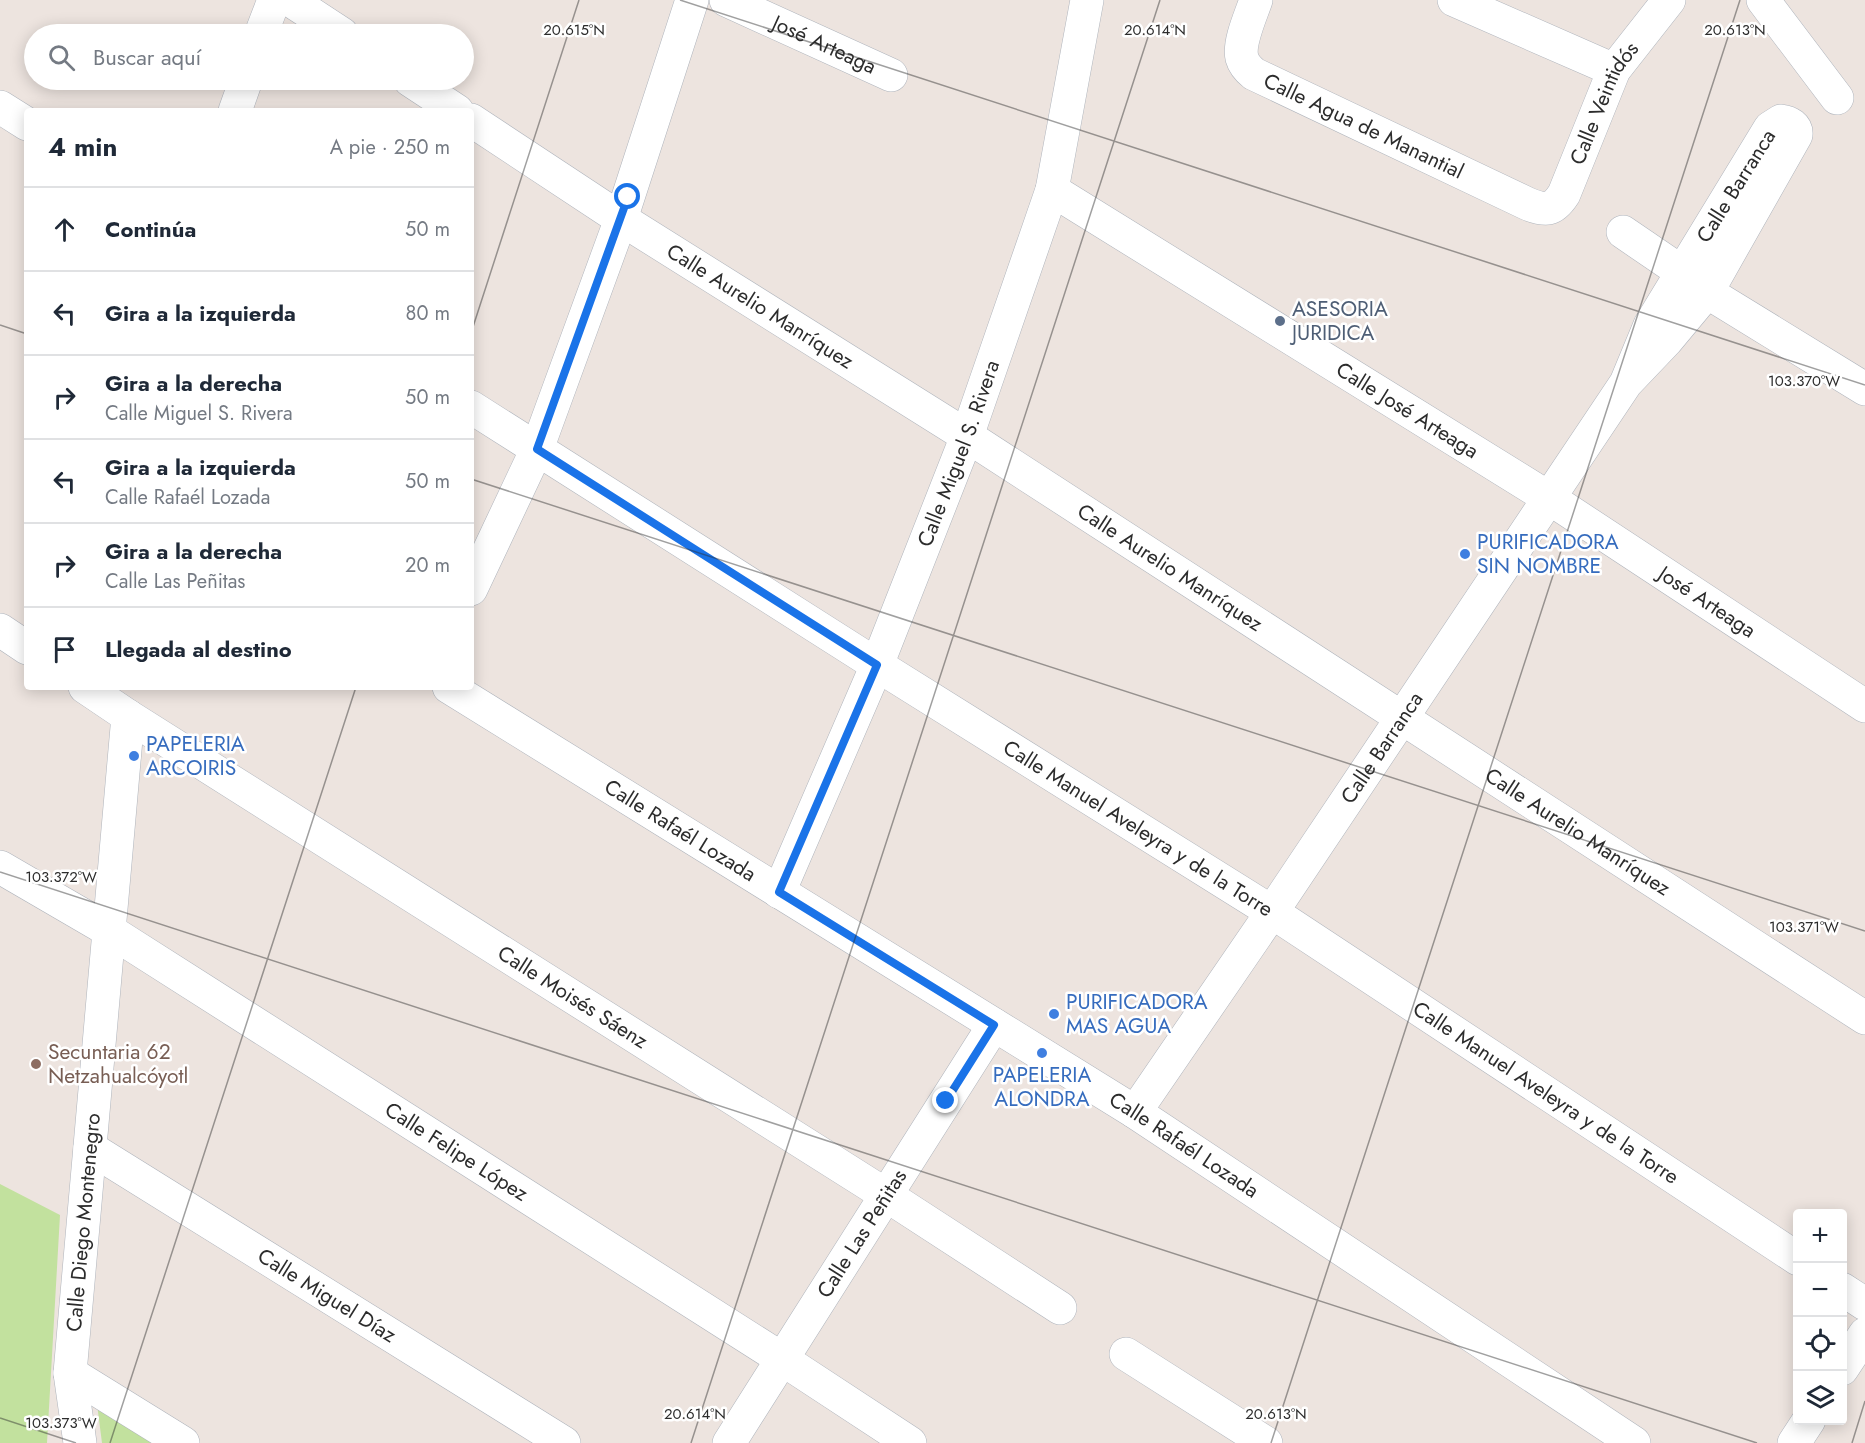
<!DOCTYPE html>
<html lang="es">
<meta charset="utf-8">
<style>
:root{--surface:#fff;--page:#f2f2f3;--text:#1f2937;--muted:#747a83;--line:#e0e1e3}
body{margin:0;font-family:Jost,sans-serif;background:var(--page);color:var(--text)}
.controls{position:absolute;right:18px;bottom:18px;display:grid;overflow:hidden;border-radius:6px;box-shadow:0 3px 15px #0003}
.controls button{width:54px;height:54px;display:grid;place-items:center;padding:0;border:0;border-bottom:2px solid var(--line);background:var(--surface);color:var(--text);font:30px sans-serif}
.stop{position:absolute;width:18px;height:18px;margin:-14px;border:4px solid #1a73e8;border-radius:50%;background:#fff}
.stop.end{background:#1a73e8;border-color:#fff;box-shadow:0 2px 6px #0008}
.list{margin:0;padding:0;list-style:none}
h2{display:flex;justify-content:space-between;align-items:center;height:78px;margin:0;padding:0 24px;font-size:26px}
h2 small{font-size:20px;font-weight:400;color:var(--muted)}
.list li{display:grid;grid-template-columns:39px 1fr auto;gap:18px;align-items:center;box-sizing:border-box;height:84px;padding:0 24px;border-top:2px solid var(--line)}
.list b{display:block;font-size:22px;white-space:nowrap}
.list p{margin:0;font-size:20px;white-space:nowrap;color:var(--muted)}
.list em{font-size:20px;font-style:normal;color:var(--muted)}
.icon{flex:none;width:33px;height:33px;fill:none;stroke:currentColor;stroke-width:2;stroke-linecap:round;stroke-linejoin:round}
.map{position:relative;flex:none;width:1865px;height:1443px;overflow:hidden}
.search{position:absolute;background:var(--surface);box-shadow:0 3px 15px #0003;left:24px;top:24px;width:450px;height:66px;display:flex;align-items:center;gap:15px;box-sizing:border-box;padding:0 21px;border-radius:33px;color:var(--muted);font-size:22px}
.panel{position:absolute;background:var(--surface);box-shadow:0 3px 15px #0003;left:24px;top:108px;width:450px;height:582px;border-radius:6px}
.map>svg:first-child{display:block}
</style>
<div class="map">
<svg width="1865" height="1443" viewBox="0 0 1865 1443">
<rect width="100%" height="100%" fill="#ede4df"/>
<path fill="#c2e19e" d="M0 1184 60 1215 47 1443H0Z
M97 1404 161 1443H102Z"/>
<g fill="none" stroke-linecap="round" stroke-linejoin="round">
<defs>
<g id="minor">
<path d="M290 0 342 34"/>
<path id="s1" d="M726 0 891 75"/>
<path id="s2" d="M1256 0C1251 15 1238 43 1242 58 1244 65 1249 70 1254 74L1528 204C1546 211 1553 211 1564 194L1614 70 1669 0"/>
<path d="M1454 0 1614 70"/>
<path d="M1763 0 1837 98"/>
<path d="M261 34 274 0"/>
<path d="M410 80 457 111"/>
<path d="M0 107 27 124"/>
<path d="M235 111 246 80"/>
<path id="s3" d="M471 120 621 219 967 436 1865 1018"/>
<path id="s4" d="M1052 190 1549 498 1865 706"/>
<path d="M1623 232 1683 273"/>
<path d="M1707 292 1865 389"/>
<path id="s5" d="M471 407 877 665 1272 912 1798 1259"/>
<path d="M471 589 537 449 621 219 692 0"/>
<path d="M0 630 27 648"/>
<path id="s6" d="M85 687 128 716 886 1195 1060 1308"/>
<path id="s7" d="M449 687 1135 1112 1634 1443"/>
<path id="s8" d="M0 867 110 931 782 1359 910 1443"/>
<path id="s9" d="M779 892 877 665 967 436 1052 190 1087 0"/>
<path id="s10" d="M1135 1112 1272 912 1626 383 1667 340 1707 292 1796 135C1797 126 1789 122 1781 121L1770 128 1650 325 1626 383"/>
<path id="s11" d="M90 1148 564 1443"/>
<path d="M1842 1289 1865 1304"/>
<path d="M1126 1354 1266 1443"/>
<path d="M1842 1369 1865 1334"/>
<path d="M70 1373 183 1443"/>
<path id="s12" d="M80 1443 70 1373 128 716"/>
<path id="s13" d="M729 1443 994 1025"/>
<path d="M1794 1443 1809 1420"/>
</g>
</defs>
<use href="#minor" stroke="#afb4bc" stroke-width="34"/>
<use href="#minor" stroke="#fff" stroke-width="33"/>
</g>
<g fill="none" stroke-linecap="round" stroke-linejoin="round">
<path stroke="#1a73e8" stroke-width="8" d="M628 197 537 449 877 665 779 892 994 1025 946 1101"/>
</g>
<path fill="none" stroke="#2c2c2c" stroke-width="1.5" stroke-opacity="0.45" d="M680 0 1865 385M0 325 27 334M471 333 579 0M471 479 1865 931M0 872 1757 1443M0 1418 76 1443M110 1443 356 687M691 1443 1160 0M1271 1443 1740 0M1852 1443 1865 1401"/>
<circle fill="#5c6f8a" stroke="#fff" stroke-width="2" cx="1280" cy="321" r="6"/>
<g fill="#3f7fe0" stroke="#fff" stroke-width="2">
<circle cx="1465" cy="554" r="6"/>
<circle cx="134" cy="756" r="6"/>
<circle cx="1054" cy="1014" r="6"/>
<circle cx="1042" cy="1053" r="6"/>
</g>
<circle fill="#8d6e63" stroke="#fff" stroke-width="2" cx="36" cy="1064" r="6"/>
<g text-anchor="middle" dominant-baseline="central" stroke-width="5" stroke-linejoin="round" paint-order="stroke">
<g font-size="21" fill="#2c2c2c" stroke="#fff">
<text stroke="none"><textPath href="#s1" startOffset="108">José Arteaga</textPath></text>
<text stroke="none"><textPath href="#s2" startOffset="526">Calle Veintidós</textPath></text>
<text stroke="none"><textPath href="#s2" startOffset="202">Calle Agua de Manantial</textPath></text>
<text transform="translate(1736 186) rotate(-58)">Calle Barranca</text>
<text stroke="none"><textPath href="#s3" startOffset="344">Calle Aurelio Manríquez</textPath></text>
<text stroke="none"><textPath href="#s4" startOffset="418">Calle José Arteaga</textPath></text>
<text stroke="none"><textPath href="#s9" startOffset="474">Calle Miguel S. Rivera</textPath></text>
<text stroke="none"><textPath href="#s3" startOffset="830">Calle Aurelio Manríquez</textPath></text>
<text stroke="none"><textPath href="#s4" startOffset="774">José Arteaga</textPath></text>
<text stroke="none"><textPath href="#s10" startOffset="440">Calle Barranca</textPath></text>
<text stroke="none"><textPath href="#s5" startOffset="789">Calle Manuel Aveleyra y de la Torre</textPath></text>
<text stroke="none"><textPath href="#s7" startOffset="272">Calle Rafaél Lozada</textPath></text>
<text stroke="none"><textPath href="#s3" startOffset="1316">Calle Aurelio Manríquez</textPath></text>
<text stroke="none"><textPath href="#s6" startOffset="578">Calle Moisés Sáenz</textPath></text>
<text stroke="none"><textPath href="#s5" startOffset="1275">Calle Manuel Aveleyra y de la Torre</textPath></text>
<text stroke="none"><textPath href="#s7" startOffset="866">Calle Rafaél Lozada</textPath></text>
<text stroke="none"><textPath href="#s8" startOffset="538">Calle Felipe López</textPath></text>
<text stroke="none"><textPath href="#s12" startOffset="222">Calle Diego Montenegro</textPath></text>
<text stroke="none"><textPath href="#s13" startOffset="248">Calle Las Peñitas</textPath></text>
<text stroke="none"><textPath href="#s11" startOffset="279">Calle Miguel Díaz</textPath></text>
</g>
<g font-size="21" fill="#4e5e75" stroke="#fff" text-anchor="start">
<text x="1292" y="309">ASESORIA<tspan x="1292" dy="24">JURIDICA</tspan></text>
</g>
<g font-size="21" fill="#366cbe" stroke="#fff" text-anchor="start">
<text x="1477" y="542">PURIFICADORA<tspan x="1477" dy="24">SIN NOMBRE</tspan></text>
<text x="146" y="744">PAPELERIA<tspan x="146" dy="24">ARCOIRIS</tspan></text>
<text x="1066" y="1002">PURIFICADORA<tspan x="1066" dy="24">MAS AGUA</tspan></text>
<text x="1042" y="1075" text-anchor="middle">PAPELERIA<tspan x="1042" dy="24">ALONDRA</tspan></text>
</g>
<g font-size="21" fill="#785e54" stroke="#fff" text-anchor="start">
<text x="48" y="1052">Secuntaria 62<tspan x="48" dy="24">Netzahualcóyotl</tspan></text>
</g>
</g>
<g font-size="15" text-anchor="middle" fill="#2c2c2c" stroke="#fff" stroke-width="5" stroke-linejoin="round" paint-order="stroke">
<text x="574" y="35">20.615°N</text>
<text x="1155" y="35">20.614°N</text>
<text x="1735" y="35">20.613°N</text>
<text x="1804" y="386">103.370°W</text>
<text x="61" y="882">103.372°W</text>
<text x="1804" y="932">103.371°W</text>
<text x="695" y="1419">20.614°N</text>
<text x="1276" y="1419">20.613°N</text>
<text x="61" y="1428">103.373°W</text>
</g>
</svg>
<div class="controls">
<button>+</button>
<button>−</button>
<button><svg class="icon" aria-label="locate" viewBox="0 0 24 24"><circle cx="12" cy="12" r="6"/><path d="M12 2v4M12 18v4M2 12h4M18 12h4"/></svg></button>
<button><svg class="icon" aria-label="layers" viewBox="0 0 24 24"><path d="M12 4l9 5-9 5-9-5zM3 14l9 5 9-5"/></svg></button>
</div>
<div class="stop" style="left:628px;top:197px"></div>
<div class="stop end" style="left:946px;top:1101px"></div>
<div class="search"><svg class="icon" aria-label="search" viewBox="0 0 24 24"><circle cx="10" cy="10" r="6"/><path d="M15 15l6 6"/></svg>Buscar aquí</div>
<section class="panel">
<h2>4 min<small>A pie · 250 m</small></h2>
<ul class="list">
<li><svg class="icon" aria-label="ahead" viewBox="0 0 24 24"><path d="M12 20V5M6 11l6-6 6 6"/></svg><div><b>Continúa</b></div><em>50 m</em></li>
<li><svg class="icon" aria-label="left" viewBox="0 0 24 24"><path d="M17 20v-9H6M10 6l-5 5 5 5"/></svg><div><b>Gira a la izquierda</b></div><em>80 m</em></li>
<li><svg class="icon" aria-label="right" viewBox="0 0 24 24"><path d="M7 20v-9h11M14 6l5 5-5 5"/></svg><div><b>Gira a la derecha</b><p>Calle Miguel S. Rivera</p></div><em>50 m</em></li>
<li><svg class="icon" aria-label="left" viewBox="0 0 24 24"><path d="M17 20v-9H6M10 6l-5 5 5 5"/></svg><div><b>Gira a la izquierda</b><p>Calle Rafaél Lozada</p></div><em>50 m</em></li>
<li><svg class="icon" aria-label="right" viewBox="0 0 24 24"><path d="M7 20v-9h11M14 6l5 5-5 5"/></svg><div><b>Gira a la derecha</b><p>Calle Las Peñitas</p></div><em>20 m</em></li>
<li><svg class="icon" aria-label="arrive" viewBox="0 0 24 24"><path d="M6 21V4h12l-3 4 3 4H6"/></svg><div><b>Llegada al destino</b></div></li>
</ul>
</section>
</div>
